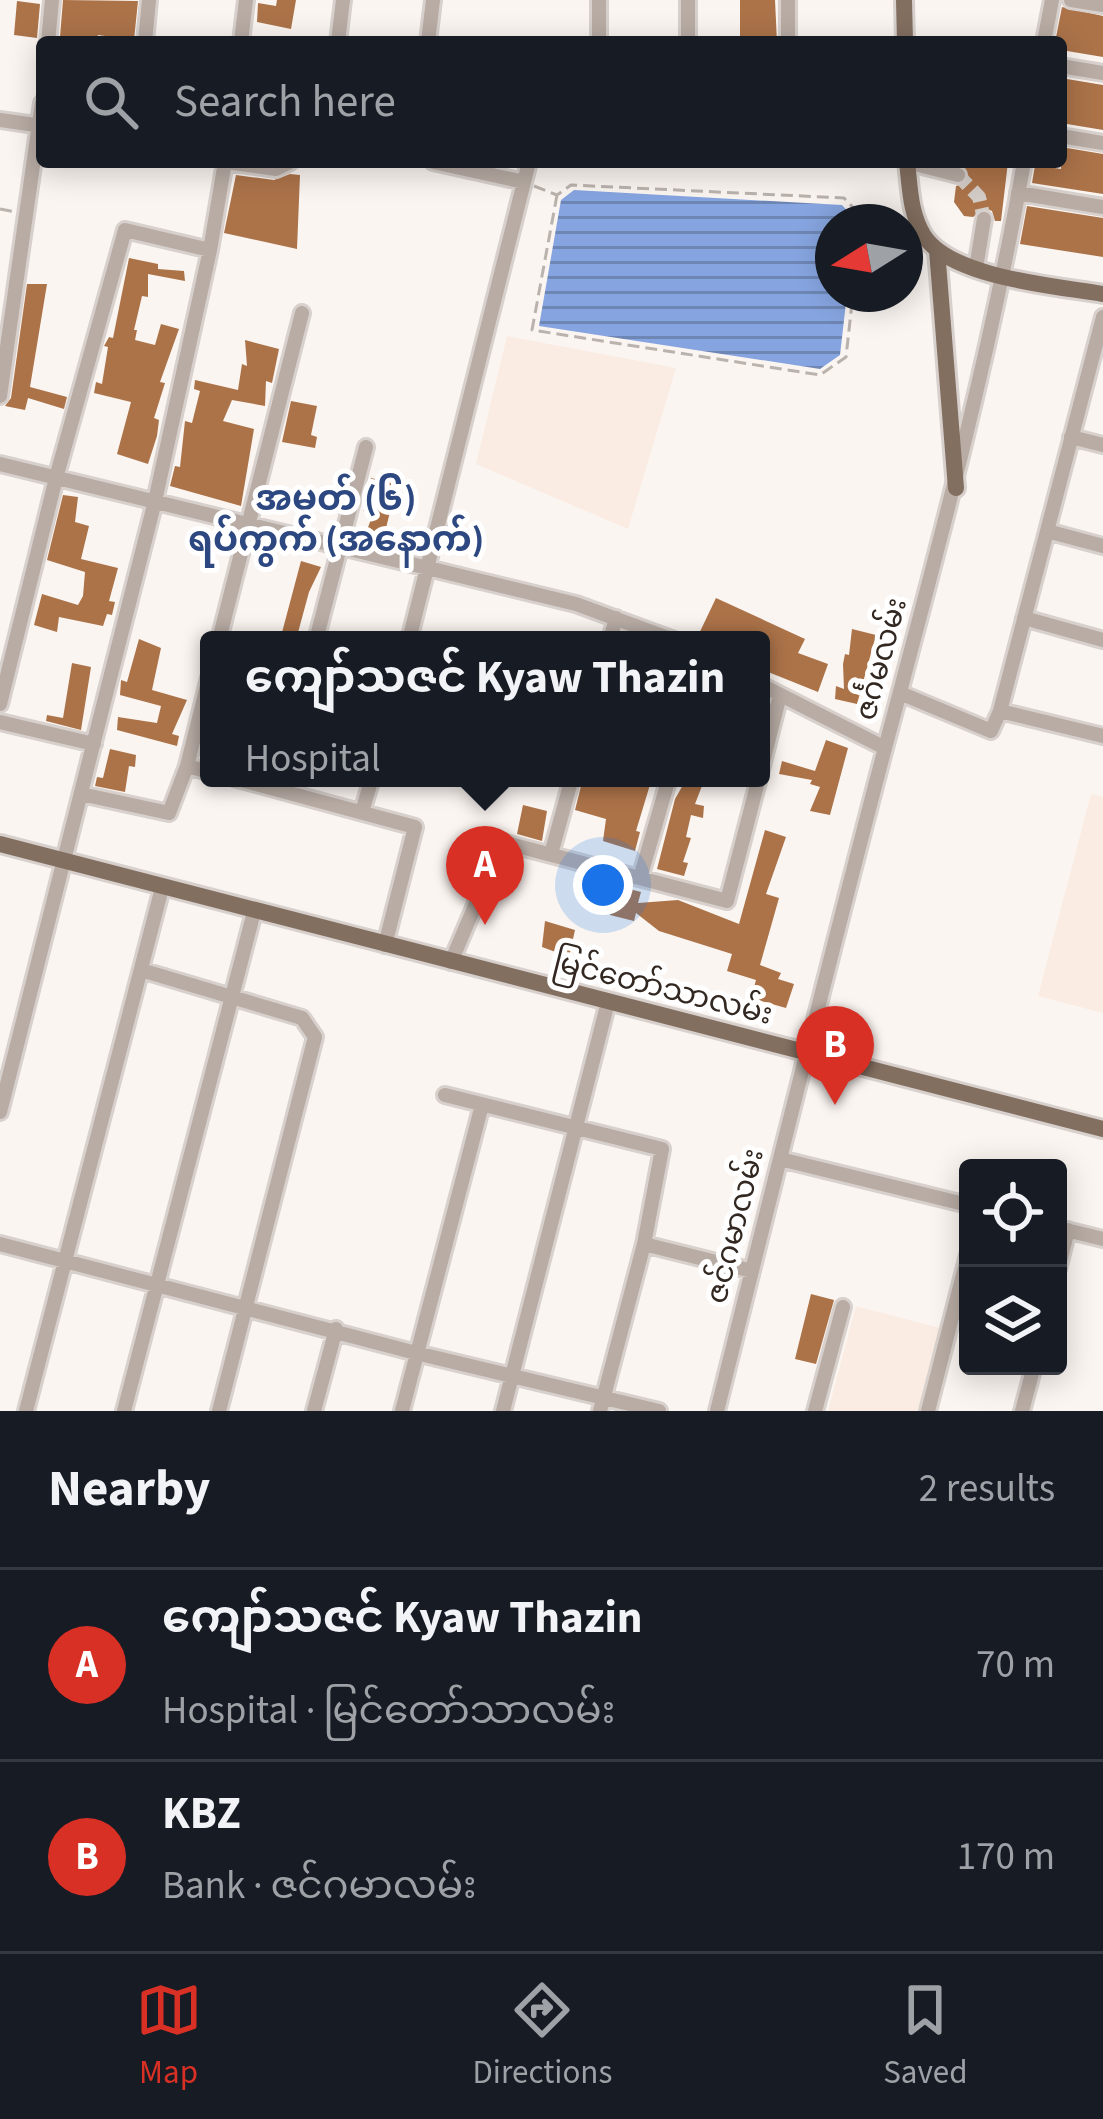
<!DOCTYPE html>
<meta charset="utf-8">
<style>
:root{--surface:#171b24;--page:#242831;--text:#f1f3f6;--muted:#9ea1a6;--line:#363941;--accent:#d93025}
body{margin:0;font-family:"Source Sans 3","Noto Sans Myanmar",sans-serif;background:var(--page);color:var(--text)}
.controls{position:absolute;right:36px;bottom:36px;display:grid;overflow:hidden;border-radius:12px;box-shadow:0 6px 30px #0003}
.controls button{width:108px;height:108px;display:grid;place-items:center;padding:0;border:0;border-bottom:3px solid var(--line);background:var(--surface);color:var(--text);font:60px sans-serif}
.compass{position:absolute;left:815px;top:204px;width:108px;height:108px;border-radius:50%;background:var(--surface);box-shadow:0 6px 30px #0003;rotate:259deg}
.you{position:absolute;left:603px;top:885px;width:42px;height:42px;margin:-30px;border:9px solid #fff;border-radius:50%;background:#1a73e8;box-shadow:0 0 0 18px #1a73e833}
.badge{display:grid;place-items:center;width:78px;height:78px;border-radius:50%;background:var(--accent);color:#fff;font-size:39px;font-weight:700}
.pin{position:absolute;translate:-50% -99px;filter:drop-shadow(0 3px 6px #0008)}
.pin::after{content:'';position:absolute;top:63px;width:42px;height:36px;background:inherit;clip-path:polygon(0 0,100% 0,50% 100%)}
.popup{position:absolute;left:200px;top:631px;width:570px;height:156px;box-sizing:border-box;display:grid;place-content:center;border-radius:12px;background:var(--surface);filter:drop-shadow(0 3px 9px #0005);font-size:39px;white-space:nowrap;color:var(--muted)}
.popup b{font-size:45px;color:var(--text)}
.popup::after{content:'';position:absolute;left:50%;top:100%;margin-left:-24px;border:24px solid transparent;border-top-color:var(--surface)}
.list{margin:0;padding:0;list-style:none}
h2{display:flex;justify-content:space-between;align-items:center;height:156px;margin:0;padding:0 48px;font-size:51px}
h2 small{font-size:39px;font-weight:400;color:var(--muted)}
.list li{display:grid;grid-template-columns:78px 1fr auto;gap:36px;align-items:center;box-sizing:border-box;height:192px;padding:0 48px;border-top:3px solid var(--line)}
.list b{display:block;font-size:45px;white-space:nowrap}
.list p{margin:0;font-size:39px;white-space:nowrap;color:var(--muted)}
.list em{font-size:39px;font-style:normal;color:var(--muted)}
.icon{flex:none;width:66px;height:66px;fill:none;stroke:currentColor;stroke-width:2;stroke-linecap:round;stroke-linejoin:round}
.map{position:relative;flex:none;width:1103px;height:1411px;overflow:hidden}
.search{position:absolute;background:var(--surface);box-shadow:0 6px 30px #0003;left:36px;right:36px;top:36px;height:132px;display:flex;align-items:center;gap:30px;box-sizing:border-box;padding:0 42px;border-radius:12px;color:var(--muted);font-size:45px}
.sheet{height:540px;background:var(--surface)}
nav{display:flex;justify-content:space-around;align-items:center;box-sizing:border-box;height:168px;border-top:3px solid var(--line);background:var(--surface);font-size:33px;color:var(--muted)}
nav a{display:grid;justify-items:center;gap:6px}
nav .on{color:var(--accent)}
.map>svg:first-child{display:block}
</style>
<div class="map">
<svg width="1103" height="1411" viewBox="0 0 1103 1411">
<defs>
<pattern id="water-rules" width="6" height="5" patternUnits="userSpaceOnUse" patternTransform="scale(3)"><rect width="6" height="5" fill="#86a4df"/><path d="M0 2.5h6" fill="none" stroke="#6e86b4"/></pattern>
</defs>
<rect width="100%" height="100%" fill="#fbf5f1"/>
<path fill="#faece2" d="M507 336 676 368 628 529 476 464Z
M1091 794 1103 797V1013L1038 996Z
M856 1306 940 1328 918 1411H828Z"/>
<path fill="url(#water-rules)" d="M574 190 842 205 855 219 833 222V294H847L840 355 820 369 539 326 561 200Z"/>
<path fill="#ac7349" d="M63 0 138 1 134 40 98 35 97 39 60 37Z
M277 0H296L291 29 257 22 258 3 276 6Z
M740 0H775L777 42H740Z
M17 1 40 4 37 38 14 35Z
M1062 7 1103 16V57L1061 50V42H1055Z
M1061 78 1103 85V130L1061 123Z
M1061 147 1103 154V194L1032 183 1035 165 1061 169Z
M960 162H1008L1001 221H995L992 211 985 208 973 217 964 216 954 202 956 186 965 184 969 177Z
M290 174 300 175 297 249 224 233 236 175 274 180Z
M1027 206 1103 218V257L1020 244Z
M129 258 158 264V269L184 271 185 281 148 274V297L142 296 134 330H137L135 340 155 345 161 324 179 329 160 382 165 383 154 418 159 420 157 436 148 464 117 454 131 402 94 393 96 382 102 384 108 347 104 346 109 337 113 338Z
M27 284H47L30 387 67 397 64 409 28 398 25 410 5 406 11 398Z
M245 340 279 349 272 383 266 381 265 406 232 400 223 421 254 429 241 506 170 486 175 466 180 467 185 421 192 423 200 391 194 389 195 380 238 390 242 364 247 366Z
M291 401 317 406 311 435 317 437 315 448 282 442Z
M371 478 397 484 382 544 364 538 373 514 363 511Z
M63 495 78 497 75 522 89 526 81 559 118 568 109 601 115 602 112 615 107 614 103 626 59 617 57 632 34 625 42 594 78 605 83 596 85 572 47 560Z
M301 561 321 567 309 592 296 640H280Z
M716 598 805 639 798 653 828 664 818 692 761 669V640H696Z
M852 629 876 635 857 704 835 699 836 686 844 689 843 664 845 654 849 655Z
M139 639 161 648 152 690 187 700 172 734 179 736 177 746 117 730 118 717 157 723 161 706 120 695 121 680 127 682Z
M72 663 91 667 81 730 46 721 47 715 63 718Z
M826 740 848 748 830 815 810 811 820 787 810 784 812 780 779 774 782 761 815 771Z
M110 749 136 755 135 767 129 766 125 792 95 786 97 777 103 778Z
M583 778H652L636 831 640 832 635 851 603 841 606 819 575 810Z
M687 778H705L695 804 704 806 703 818 691 815 686 837 691 838 683 862 688 863 684 876 657 869 675 799Z
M523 805 547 811 542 841 517 834Z
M765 830 786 837 766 894 779 898 760 965 781 973 778 979 794 984 786 1008 751 998 756 980 727 971 732 954 659 931 636 913 634 921 610 915 618 886 641 892 638 903 678 900 739 924Z
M545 921 575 930 569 957 542 947Z
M811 1294 834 1300 816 1364 795 1359Z"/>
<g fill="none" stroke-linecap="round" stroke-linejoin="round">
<path stroke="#d3ccc7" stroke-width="14" stroke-dasharray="14 7" stroke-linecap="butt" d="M958 175 979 197 984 219"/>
<defs>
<path id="minor" d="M599 0V42
M688 0V42
M1071 0 1103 5
M48 42 52 0
M145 42 149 0
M241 42 246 0
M338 42 343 0
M428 42 433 0
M788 42V0
M1044 42 1052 0
M1061 66 1103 73
M0 120 42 126
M1061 136 1103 143
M226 162 276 169 290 162
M433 162 524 182
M907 162 958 175
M1018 193 1103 207
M976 268 984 219
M0 396 42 103
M1071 437 1103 445
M0 464 576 604 674 640
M1047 531 1103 546
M1024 618 1103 640
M219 640 302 313
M316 640 366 447
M409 640 529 162
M610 640 616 618
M761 685 885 748
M900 693 991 731 1000 711 1103 317
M0 704 56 478 125 230 210 250
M1000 711 1103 736
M0 722 94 744
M187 766 209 772
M761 770 780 695
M234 778 415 827 385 945
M81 794 169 813 187 766 209 678
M362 812 372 778
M551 854 572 778
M640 878 669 778
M451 962 502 842 727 901 759 778
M141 970 302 1018 315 1037 219 1411
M445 1095 662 1149 644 1244 600 1411
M0 1112 155 501 210 250 225 162
M780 1159 968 1205
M1058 1228 1103 1239
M0 1244 416 1353 659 1411
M644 1244 752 1271
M1058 1269 1068 1230
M26 1411 162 888
M124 1411 254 912
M314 1411 336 1329
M402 1411 482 1105
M503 1411 608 1002
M717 1411C772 1190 827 968 885 748 937 553 989 361 1024 162
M815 1411 843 1307
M928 1411 968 1255
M1022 1411 1034 1366"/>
<path id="major" d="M904 0 905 42
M907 162C910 187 910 214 924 236 952 278 1056 286 1103 294
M937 250 956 488
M0 844 1103 1129"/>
</defs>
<use href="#minor" stroke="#d7d0cc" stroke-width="20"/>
<use href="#major" stroke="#d7d0cc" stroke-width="22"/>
<path stroke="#bab2ad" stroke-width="3" stroke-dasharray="12 6" stroke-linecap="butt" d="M534 186 557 195 571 185 844 198 861 216 860 222
M557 195 532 330 820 375 846 357 853 294
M0 209 16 212
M905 256 916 245"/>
<use href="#minor" stroke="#b8aca4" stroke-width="14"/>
<use href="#major" stroke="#836f60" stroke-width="16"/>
</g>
<g text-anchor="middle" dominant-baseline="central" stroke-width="10" stroke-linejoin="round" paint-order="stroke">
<g font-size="30" fill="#322821" stroke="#fff">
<text transform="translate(881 659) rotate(-75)">ဇင်္ဂမလမ်း</text>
<text transform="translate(663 988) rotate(14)">မြင်တော်သာလမ်း</text>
<text transform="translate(735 1226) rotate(-76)">ဇင်ဂမာလမ်း</text>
</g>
<g font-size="36" font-weight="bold" fill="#2d4881" stroke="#fff">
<text x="336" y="498">အမှတ် (၆)<tspan x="336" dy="41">ရပ်ကွက် (အနောက်)</tspan></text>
</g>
</g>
</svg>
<div class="controls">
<button><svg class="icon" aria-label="locate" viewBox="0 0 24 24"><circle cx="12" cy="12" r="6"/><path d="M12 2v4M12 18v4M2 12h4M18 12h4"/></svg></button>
<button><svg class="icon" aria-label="layers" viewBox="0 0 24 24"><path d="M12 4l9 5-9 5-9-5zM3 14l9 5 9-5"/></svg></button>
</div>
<svg class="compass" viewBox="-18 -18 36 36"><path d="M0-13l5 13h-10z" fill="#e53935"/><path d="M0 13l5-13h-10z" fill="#9ea1a6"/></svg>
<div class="you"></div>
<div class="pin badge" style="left:485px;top:925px">A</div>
<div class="popup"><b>ကျော်သဇင် Kyaw Thazin</b>Hospital</div>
<div class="pin badge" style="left:835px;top:1105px">B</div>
<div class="search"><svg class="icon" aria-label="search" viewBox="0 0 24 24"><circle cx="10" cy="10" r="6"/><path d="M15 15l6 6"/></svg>Search here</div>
</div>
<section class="sheet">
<h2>Nearby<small>2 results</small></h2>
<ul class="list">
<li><span class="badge">A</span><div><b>ကျော်သဇင် Kyaw Thazin</b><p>Hospital · မြင်တော်သာလမ်း</p></div><em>70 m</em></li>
<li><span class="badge">B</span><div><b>KBZ</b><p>Bank · ဇင်ဂမာလမ်း</p></div><em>170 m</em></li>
</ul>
</section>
<nav>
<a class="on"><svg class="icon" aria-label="map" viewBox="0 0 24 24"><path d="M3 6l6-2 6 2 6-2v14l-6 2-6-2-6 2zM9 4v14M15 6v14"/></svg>Map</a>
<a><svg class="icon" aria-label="directions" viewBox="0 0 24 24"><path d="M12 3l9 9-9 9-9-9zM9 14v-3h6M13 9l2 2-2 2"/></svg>Directions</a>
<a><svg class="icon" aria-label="saved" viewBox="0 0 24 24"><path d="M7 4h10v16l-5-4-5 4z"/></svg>Saved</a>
</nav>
